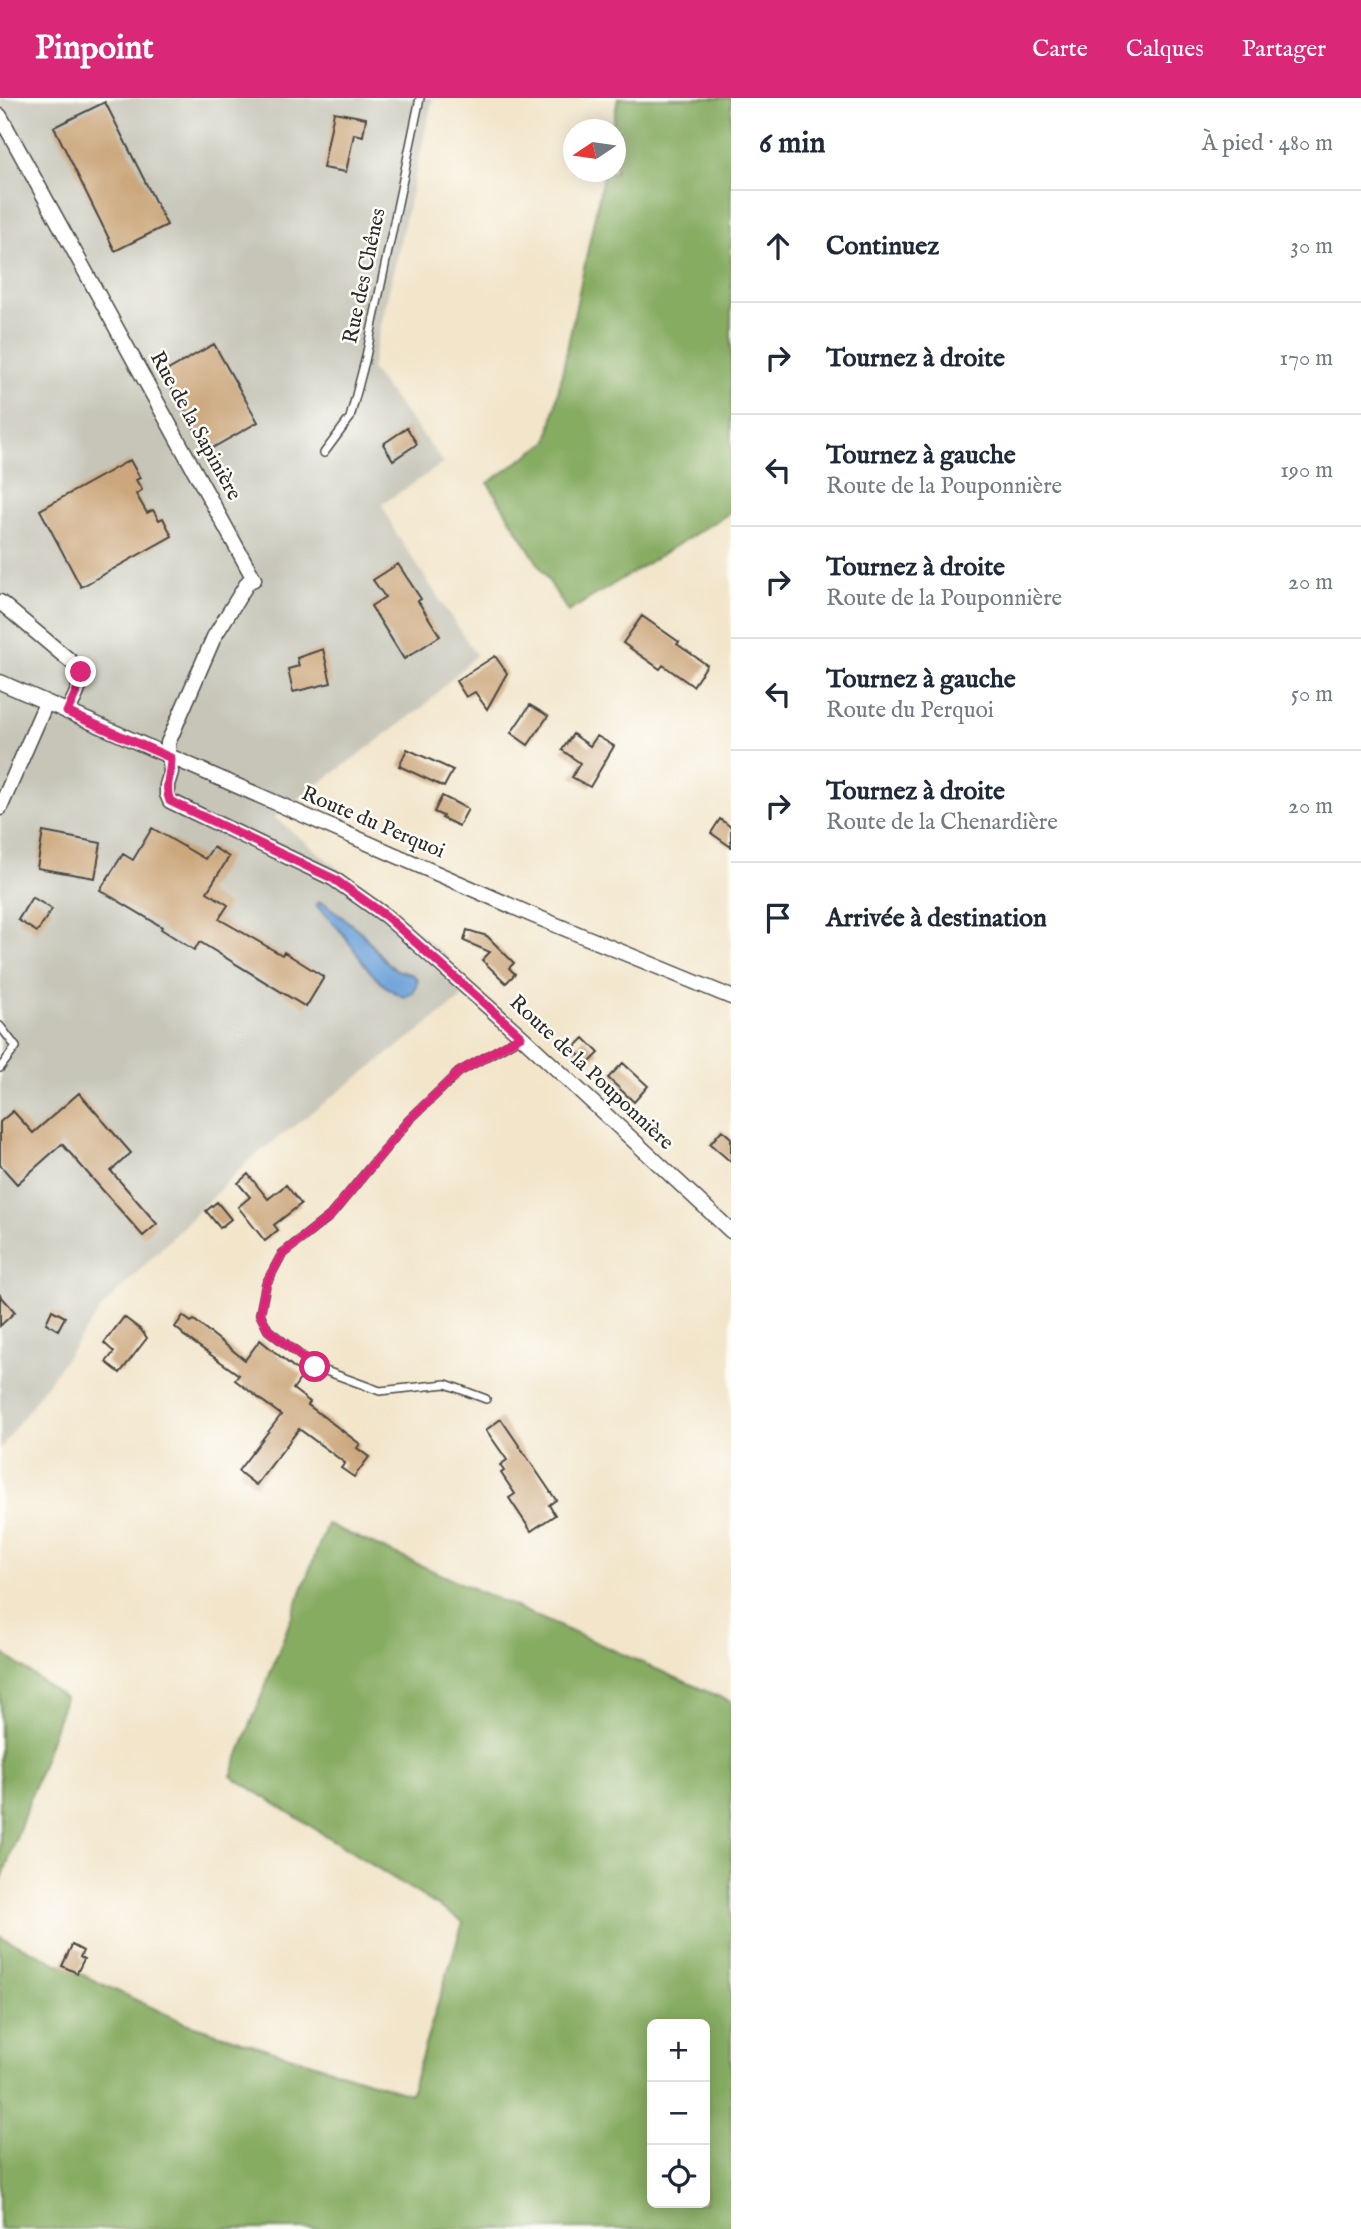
<!DOCTYPE html>
<html lang="fr">
<meta charset="utf-8">
<style>
:root{--surface:#fff;--page:#f2f2f3;--text:#1f2937;--muted:#747a83;--line:#e0e1e3;--accent:#db2777}
body{margin:0;font-family:"IM FELL English",serif;background:var(--page);color:var(--text)}
.controls{position:absolute;right:21px;bottom:21px;display:grid;overflow:hidden;border-radius:10px;box-shadow:0 4px 18px #0003}
.controls button{width:63px;height:63px;display:grid;place-items:center;padding:0;border:0;border-bottom:2px solid var(--line);background:var(--surface);color:var(--text);font:35px sans-serif}
.compass{position:absolute;left:563px;top:21px;width:63px;height:63px;border-radius:50%;background:var(--surface);box-shadow:0 4px 18px #0003;rotate:257deg}
.stop{position:absolute;width:21px;height:21px;margin:-16px;border:5px solid #db2777;border-radius:50%;background:#fff}
.stop.end{background:#db2777;border-color:#fff;box-shadow:0 2px 7px #0008}
.list{margin:0;padding:0;list-style:none}
h2{display:flex;justify-content:space-between;align-items:center;height:91px;margin:0;padding:0 28px;font-size:30px}
h2 small{font-size:23px;font-weight:400;color:var(--muted)}
.list li{display:grid;grid-template-columns:46px 1fr auto;gap:21px;align-items:center;box-sizing:border-box;height:112px;padding:0 28px;border-top:2px solid var(--line)}
.list b{display:block;font-size:26px;white-space:nowrap}
.list p{margin:0;font-size:23px;white-space:nowrap;color:var(--muted)}
.list em{font-size:23px;font-style:normal;color:var(--muted)}
.icon{flex:none;width:38px;height:38px;fill:none;stroke:currentColor;stroke-width:2;stroke-linecap:round;stroke-linejoin:round}
.map{position:relative;flex:none;width:731px;height:2131px;overflow:hidden}
header{display:flex;align-items:center;gap:42px;box-sizing:border-box;height:98px;padding:0 35px;background:var(--accent);color:#fff}
header strong{font-size:33px}
nav{display:flex;gap:38px;margin-inline-start:auto;font-size:24px}
main{display:flex}
aside{flex:1;background:var(--surface)}
.map>svg:first-child{display:block}
</style>
<header>
<strong>Pinpoint</strong>
<nav><a>Carte</a><a>Calques</a><a>Partager</a></nav>
</header>
<main>
<div class="map">
<svg width="731" height="2131" viewBox="0 0 731 2131">
<rect width="100%" height="100%" fill="#fdfcf7"/>
<filter id="ink" filterUnits="userSpaceOnUse"><feTurbulence type="fractalNoise" baseFrequency=".0143" numOctaves="2"/><feDisplacementMap in="SourceGraphic" scale="14" xChannelSelector="R" yChannelSelector="G"/><feConvolveMatrix kernelMatrix="1 2 1 2 8 2 1 2 1" color-interpolation-filters="sRGB"/></filter>
<filter id="wash" filterUnits="userSpaceOnUse"><feTurbulence type="fractalNoise" baseFrequency=".00686" numOctaves="4" result="noise"/><feDisplacementMap in="SourceGraphic" scale="28" xChannelSelector="R" yChannelSelector="G"/><feGaussianBlur stdDeviation="1.57" result="paint"/><feColorMatrix in="noise" values="0 0 0 0 0 0 0 0 0 0 0 0 0 0 0 0 0 1.4 0 .05"/><feComposite in="paint" operator="in"/></filter>
<g filter="url(#wash)">
<rect width="100%" height="100%" fill="#f2e5ca"/>
<path fill="#c6c5b8" d="M0 0H433L371 271 444 365 382 406 394 432 476 557 423 609 274 719 447 858 462 900 248 1063 102 1210 0 1351Z"/>
<path fill="#86ac62" stroke="#586c46" stroke-width="2" fill-rule="evenodd" d="M618 0H731V414L568 514 488 385 548 343 604 74H615V32L612 31Z
M327 1426 731 1604V2131H0V1838L185 1925 410 1996 463 1824 231 1678ZM652 1926H705V2105H652Z
M0 1553 65 1600 0 1787Z"/>
<path fill="#6ca1d9" stroke="#4c6682" stroke-width="2" d="M318 804 325 806 361 834 387 865 397 872 413 877 418 882 413 895 404 899C372 885 363 862 343 836 335 826 325 817 316 807Z"/>
<g id="blocks">
<path fill="#cca77d" d="M105 4 167 127 115 153 54 29Z
M334 14 366 20 363 38 354 36 346 74 323 70Z
M214 246 258 324 207 353 163 275Z
M407 330 417 346 393 362 383 346Z
M130 362 140 380 136 382 142 392 136 396 147 415 153 412 159 422 163 420 172 438 81 489 40 412Z
M398 466 421 501 418 503 440 538 404 561 371 508 385 499 373 482Z
M642 518 679 544 677 546 707 567 693 588 663 567 660 571 623 545Z
M323 551 331 585 293 594 288 571 299 568 297 560Z
M495 558 507 575 487 611 475 594 466 599 456 583Z
M530 607 548 618 528 647 511 635Z
M573 636 590 648 597 638 614 648 590 689 572 679 580 665 562 652Z
M407 651 453 672 444 689 399 668Z
M442 698 468 711 459 728 442 720 443 718 434 714Z
M720 721 731 729V749L711 735Z
M152 730 205 761 213 749 229 759 207 794 228 807 219 821 282 857 284 854 324 879 306 909 200 844 194 852 161 831 162 829 100 792 123 756 133 762Z
M43 734 101 745 95 780 37 770Z
M32 799 52 811 37 834 18 822Z
M467 832 487 838 514 865 509 870 515 876 506 885 482 862 490 854 464 843Z
M584 940 599 955 588 966 573 951Z
M623 965 648 988 634 1004 608 980Z
M79 995 131 1055 111 1073 157 1126 143 1138 62 1046 17 1086 0 1067V1024L13 1013 33 1035Z
M722 1032 731 1040V1064L710 1046Z
M248 1076 268 1101 286 1087 301 1106 274 1127 278 1132 265 1143 238 1109 250 1099 238 1085Z
M217 1104 231 1121 220 1130 206 1113Z
M0 1197 15 1214 0 1228Z
M52 1212 65 1219 58 1232 46 1225Z
M183 1218 191 1224 194 1222 245 1262 260 1242 303 1277 293 1291 310 1304 308 1307 360 1346 357 1350 369 1359 354 1379 341 1370 345 1365 299 1331 256 1387 238 1373 281 1317 235 1282 239 1277 183 1237 182 1235 175 1229Z
M124 1219 141 1232 147 1240 120 1275 106 1264 114 1254 104 1245Z
M501 1321 556 1402 549 1407 555 1417 531 1433 509 1400 515 1396 501 1375 504 1373 500 1367 507 1362 486 1332Z
M72 1847 83 1853 80 1859 84 1861 77 1875 62 1868Z"/>
</g>
</g>
<g filter="url(#ink)">
<use href="#blocks" fill-opacity="0" stroke="#494743" stroke-width="2"/>
<g fill="none" stroke-linecap="round" stroke-linejoin="round">
<defs>
<path id="service" d="M324 355 350 320 365 263 420 0
M0 928 16 949 0 970
M486 1301 446 1286 380 1293 315 1269 268 1232 260 1216 266 1186 282 1156 330 1118 409 1022 459 974 521 939"/>
<path id="minor" d="M0 18 254 481 248 484 214 539 168 645 171 674 167 687V696L170 703 334 781 386 818 521 938 731 1133
M0 504 74 566C87 582 76 597 67 614
M0 584 532 817 731 899
M0 710 46 605"/>
</defs>
<use href="#service" stroke="#494743" stroke-width="10"/>
<use href="#minor" stroke="#494743" stroke-width="17"/>
<use href="#service" stroke="#fff" stroke-width="7"/>
<use href="#minor" stroke="#fff" stroke-width="14"/>
</g>
</g>
<g fill="none" stroke-linecap="round" stroke-linejoin="round" filter="url(#ink)">
<path stroke="#db2777" stroke-width="9" d="M81 574V583L67 614 171 660C171 676 164 689 170 703L334 781 386 818 521 938 459 974 409 1022 330 1118 282 1156 266 1186 260 1216 268 1232 315 1269"/>
</g>
<g text-anchor="middle" dominant-baseline="central" stroke-width="5" stroke-linejoin="round" paint-order="stroke">
<g font-size="21" fill="#2b2b2b" stroke="#fdfcf7">
<text transform="translate(365 178) rotate(-78)">Rue des Chênes</text>
<text transform="translate(195 328) rotate(61)">Rue de la Sapinière</text>
<text transform="translate(373 725) rotate(23)">Route du Perquoi</text>
<text transform="translate(591 975) rotate(43)">Route de la Pouponnière</text>
</g>
</g>
</svg>
<div class="controls">
<button>+</button>
<button>−</button>
<button><svg class="icon" aria-label="locate" viewBox="0 0 24 24"><circle cx="12" cy="12" r="6"/><path d="M12 2v4M12 18v4M2 12h4M18 12h4"/></svg></button>
</div>
<svg class="compass" viewBox="-18 -18 36 36"><path d="M0-13l5 13h-10z" fill="#e53935"/><path d="M0 13l5-13h-10z" fill="#747a83"/></svg>
<div class="stop" style="left:315px;top:1269px"></div>
<div class="stop end" style="left:81px;top:574px"></div>
</div>
<aside>
<h2>6 min<small>À pied · 480 m</small></h2>
<ul class="list">
<li><svg class="icon" aria-label="ahead" viewBox="0 0 24 24"><path d="M12 20V5M6 11l6-6 6 6"/></svg><div><b>Continuez</b></div><em>30 m</em></li>
<li><svg class="icon" aria-label="right" viewBox="0 0 24 24"><path d="M7 20v-9h11M14 6l5 5-5 5"/></svg><div><b>Tournez à droite</b></div><em>170 m</em></li>
<li><svg class="icon" aria-label="left" viewBox="0 0 24 24"><path d="M17 20v-9H6M10 6l-5 5 5 5"/></svg><div><b>Tournez à gauche</b><p>Route de la Pouponnière</p></div><em>190 m</em></li>
<li><svg class="icon" aria-label="right" viewBox="0 0 24 24"><path d="M7 20v-9h11M14 6l5 5-5 5"/></svg><div><b>Tournez à droite</b><p>Route de la Pouponnière</p></div><em>20 m</em></li>
<li><svg class="icon" aria-label="left" viewBox="0 0 24 24"><path d="M17 20v-9H6M10 6l-5 5 5 5"/></svg><div><b>Tournez à gauche</b><p>Route du Perquoi</p></div><em>50 m</em></li>
<li><svg class="icon" aria-label="right" viewBox="0 0 24 24"><path d="M7 20v-9h11M14 6l5 5-5 5"/></svg><div><b>Tournez à droite</b><p>Route de la Chenardière</p></div><em>20 m</em></li>
<li><svg class="icon" aria-label="arrive" viewBox="0 0 24 24"><path d="M6 21V4h12l-3 4 3 4H6"/></svg><div><b>Arrivée à destination</b></div></li>
</ul>
</aside>
</main>
